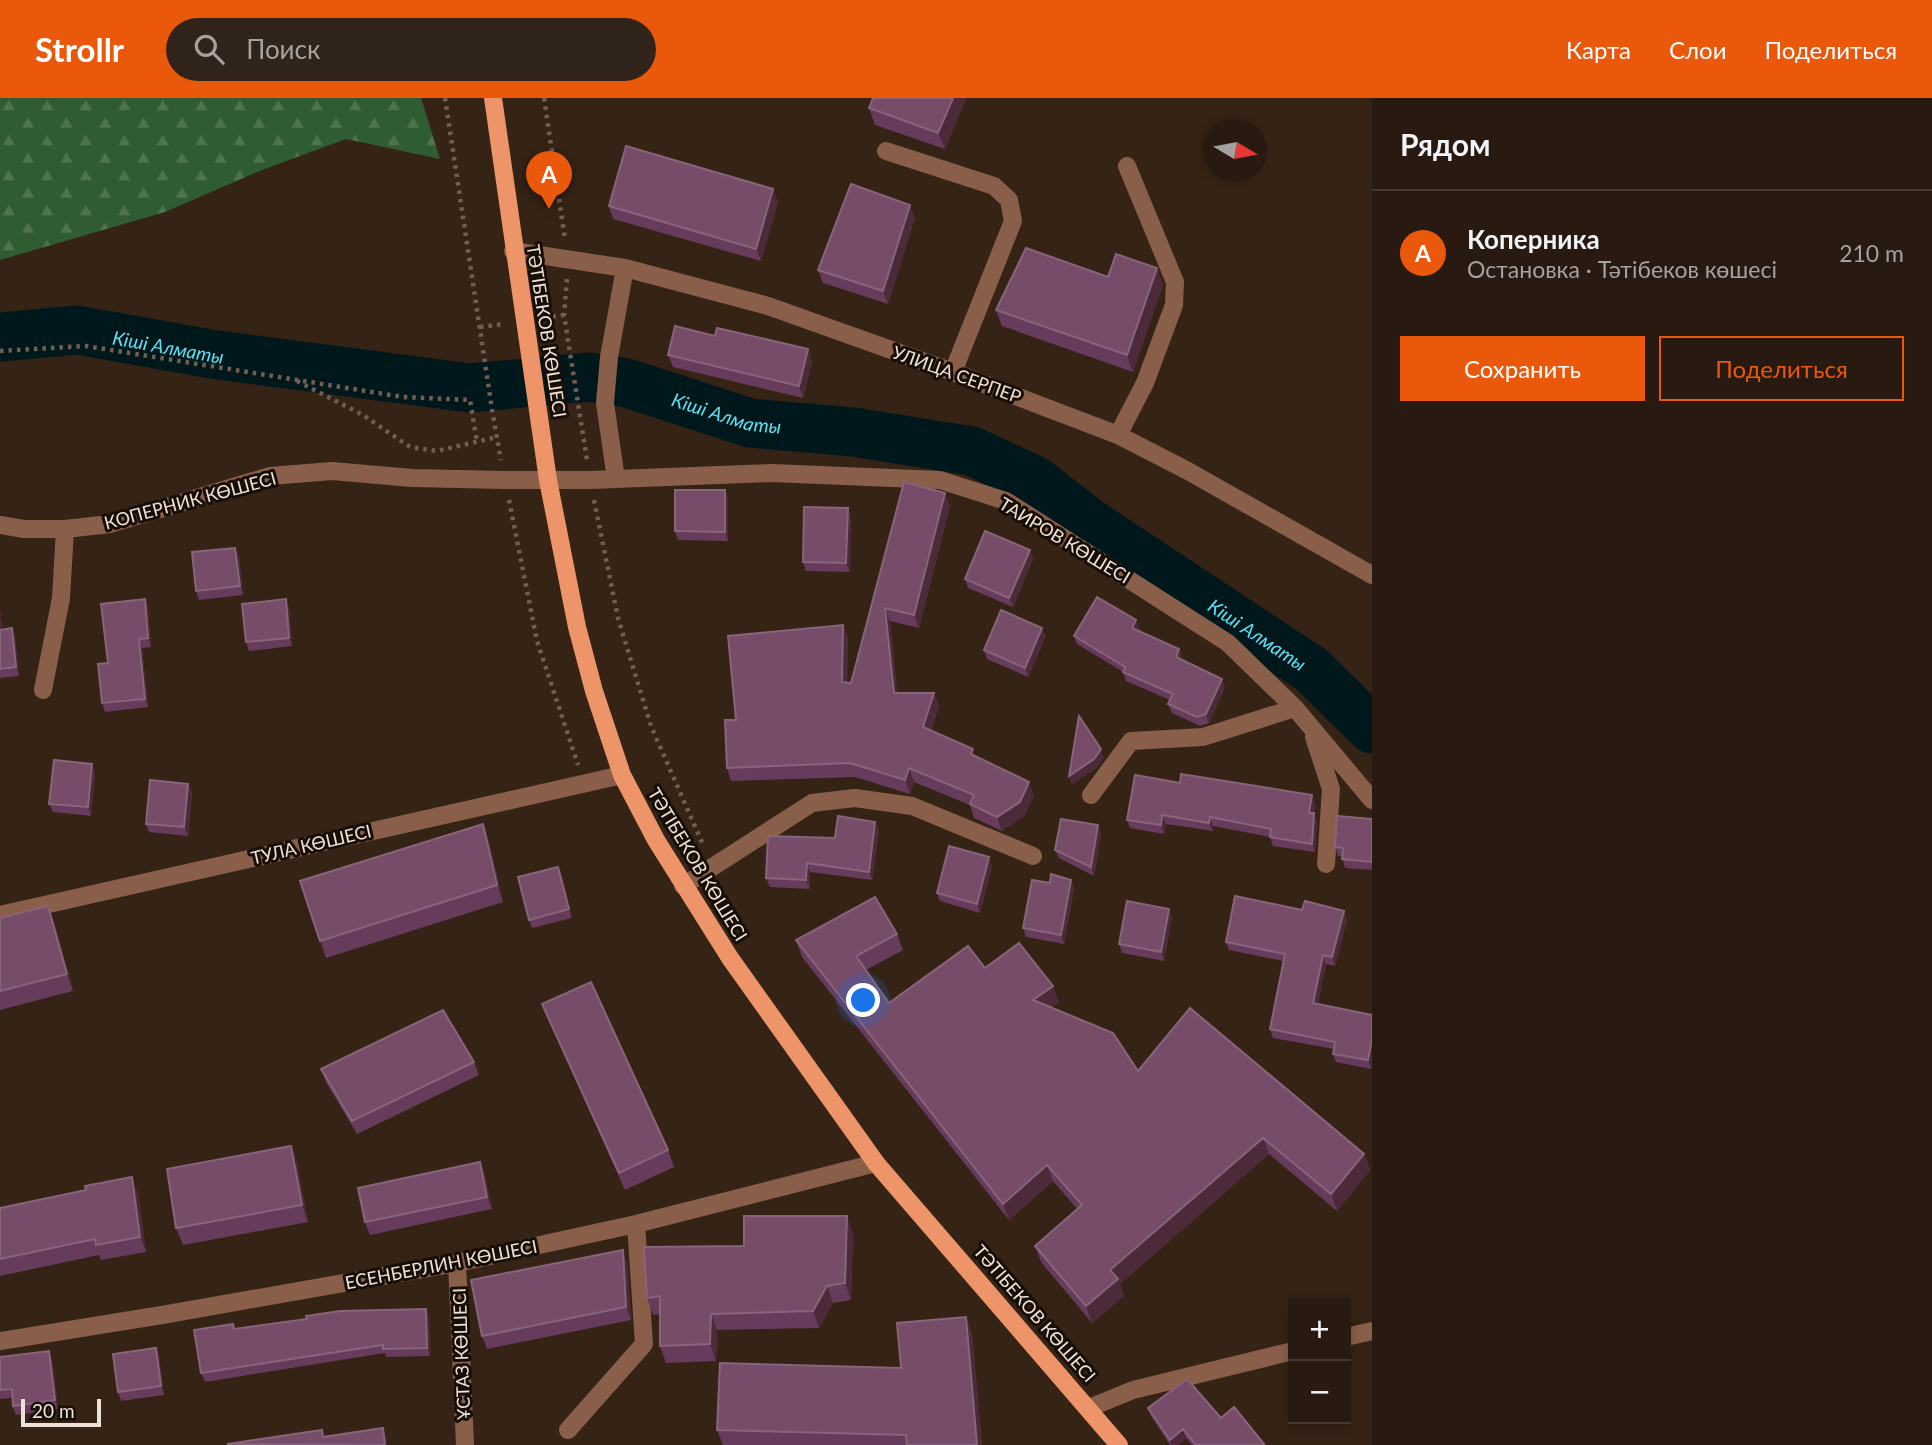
<!DOCTYPE html>
<html lang="ru">
<meta charset="utf-8">
<style>
:root{--surface:#281a10;--page:#302319;--text:#f1f3f6;--muted:#a5a19f;--line:#443830;--accent:#ea580c}
body{margin:0;font-family:Lato,sans-serif;background:var(--page);color:var(--text)}
.controls{position:absolute;right:21px;bottom:21px;display:grid;overflow:hidden;border-radius:0px;box-shadow:0 4px 10px #0003}
.controls button{width:63px;height:63px;display:grid;place-items:center;padding:0;border:0;border-bottom:2px solid var(--line);background:var(--surface);color:var(--text);font:35px sans-serif}
.compass{position:absolute;left:1204px;top:21px;width:63px;height:63px;border-radius:50%;background:var(--surface);box-shadow:0 4px 10px #0003;rotate:100deg}
.scale{position:absolute;left:21px;bottom:18px;width:80px;box-sizing:border-box;padding-left:7px;border:4px solid #eee1d8;border-top:0;font-size:19px;line-height:24px;white-space:nowrap;color:#eee1d8;-webkit-text-stroke:5px #170e08;paint-order:stroke}
.you{position:absolute;left:864px;top:903px;width:24px;height:24px;margin:-18px;border:5px solid #fff;border-radius:50%;background:#1a73e8;box-shadow:0 0 0 10px #1a73e833}
.badge{display:grid;place-items:center;width:46px;height:46px;border-radius:50%;background:var(--accent);color:#fff;font-size:23px;font-weight:700}
.pin{position:absolute;translate:-50% -58px;filter:drop-shadow(0 2px 4px #0008)}
.pin::after{content:'';position:absolute;top:37px;width:24px;height:21px;background:inherit;clip-path:polygon(0 0,100% 0,50% 100%)}
.list{margin:0;padding:0;list-style:none}
h2{display:flex;justify-content:space-between;align-items:center;height:91px;margin:0;padding:0 28px;font-size:30px}
h2 small{font-size:23px;font-weight:400;color:var(--muted)}
.list li{display:grid;grid-template-columns:46px 1fr auto;gap:21px;align-items:center;box-sizing:border-box;height:126px;padding:0 28px;border-top:2px solid var(--line)}
.list b{display:block;font-size:26px;white-space:nowrap}
.list p{margin:0;font-size:23px;white-space:nowrap;color:var(--muted)}
.list em{font-size:23px;font-style:normal;color:var(--muted)}
.actions{display:flex;gap:14px;padding:21px 28px}
.actions a{flex:1;padding:16px 0;border:2px solid var(--accent);border-radius:0px;text-align:center;font-size:24px;color:var(--accent)}
.actions .main{background:var(--accent);color:#fff}
.icon{flex:none;width:38px;height:38px;fill:none;stroke:currentColor;stroke-width:2;stroke-linecap:round;stroke-linejoin:round}
.map{position:relative;flex:none;width:1372px;height:1347px;overflow:hidden}
header{display:flex;align-items:center;gap:42px;box-sizing:border-box;height:98px;padding:0 35px;background:var(--accent);color:#fff}
header strong{font-size:33px}
nav{display:flex;gap:38px;margin-inline-start:auto;font-size:24px}
.search{width:490px;height:63px;background:var(--page);display:flex;align-items:center;gap:18px;box-sizing:border-box;padding:0 24px;border-radius:38px;color:var(--muted);font-size:26px}
main{display:flex}
aside{flex:1;background:var(--surface)}
.map>svg:first-child{display:block}
</style>
<header>
<strong>Strollr</strong>
<div class="search"><svg class="icon" aria-label="search" viewBox="0 0 24 24"><circle cx="10" cy="10" r="6"/><path d="M15 15l6 6"/></svg>Поиск</div>
<nav><a>Карта</a><a>Слои</a><a>Поделиться</a></nav>
</header>
<main>
<div class="map">
<svg width="1372" height="1347" viewBox="0 0 1372 1347">
<defs>
<pattern id="forest-firs" width="22" height="20" patternUnits="userSpaceOnUse" patternTransform="scale(1.75)"><rect width="22" height="20" fill="#2f5c32"/><path d="M5 1l3.5 6h-7zM16 11l3.5 6h-7z" fill="#4d734f"/></pattern>
</defs>
<rect width="100%" height="100%" fill="#352315"/>
<path fill="url(#forest-firs)" d="M0 0H421L440 61 346 41 262 72 165 114 0 162Z"/>
<g fill="none" stroke-linecap="round" stroke-linejoin="round">
<path stroke="#00171b" stroke-width="49" id="s1" d="M0 239 77 232 217 257 470 290 589 279 627 285 750 325 853 334 972 353 1036 383 1090 425 1312 572 1372 631"/>
<path stroke="#705f53" stroke-width="4.5" stroke-dasharray="3.5 5" stroke-linecap="butt" d="M445 0 493 318 501 362
M544 0 565 141
M567 181 564 217 587 362
M544 220 564 217
M480 229 504 226
M0 253 86 248 403 299 470 302 477 344
M297 283 363 317 410 349 437 353 497 339
M509 402 537 543 578 667
M594 402 618 520 651 628 704 749"/>
<path stroke="#8a5f4a" stroke-width="18" d="M886 53 994 88 1009 102 1013 123 953 274
M513 153 625 170 768 208 953 274 1118 337 1188 373 1372 477
M1118 337 1145 285 1174 207 1175 184 1127 68
M616 381 605 305 609 259 625 170
M0 427 24 431H65L110 426 270 378 332 373 412 380 505 382H590L772 375 940 382 1006 403 1228 545 1295 610 1372 702
M43 592 61 500 65 431
M1314 639 1331 691 1326 766
M1091 697 1131 643 1203 639 1295 610
M683 788 812 705 855 700 912 708 1033 758
M0 817 622 677
M457 1165 465 1347
M1346 1239 1372 1233
M0 1243 162 1217 457 1165 636 1126 876 1065
M1089 1310 1133 1292 1293 1253
M568 1332 644 1246 636 1126"/>
<path stroke="#ed9468" stroke-width="18" d="M493 0 548 382 577 529 594 593 622 677 656 742 730 860 876 1065 1119 1347"/>
</g>
<path fill="#673b5b" d="M873 0H966L945 51 875 27 869 10Z
M778 104 761 163 613 121 609 108Z
M915 120 888 206 823 185 818 172Z
M1108 179 1163 187 1133 274 1002 228 996 212Z
M715 238 808 251 812 264 803 300 673 269 668 257Z
M904 384 950 408 919 530 890 523 897 595H934L939 608 931 633 976 658 1034 697 1025 717 1002 733 974 720 970 707 914 684 910 696 855 679 731 683 727 670 736 622 843 527 848 540 847 585H851Z
M725 392 728 401V443L678 442 675 433Z
M848 410 851 418 850 474 806 473 803 464Z
M1030 452 1033 461 1013 509 968 490 965 481Z
M239 459 243 497 199 502 196 493Z
M145 501 148 510 151 549 142 550 148 609 105 614 102 605 108 565Z
M289 510 292 548 249 553 246 544Z
M0 512 2 531 12 530 15 539 19 578 0 580Z
M1140 531 1138 533 1179 551 1182 560 1181 562 1225 589 1209 625 1200 628 1172 615 1168 606 1170 602 1126 583 1123 574 1077 546 1074 538Z
M1046 538 1028 579 987 561 984 552Z
M95 674 91 718 53 714 49 706Z
M1180 685 1315 706 1314 715 1317 724 1315 754 1273 748 1270 739 1213 728V733L1166 726 1164 736 1130 730 1127 722Z
M188 686 192 694 188 738 149 734 146 726Z
M1372 721V772L1345 770 1342 758H1338L1335 749Z
M875 724 879 732 872 782 810 774V791L770 789 766 780 835 740Z
M1098 727 1101 736 1094 778 1059 760 1055 752Z
M489 743 503 804 326 860 300 783Z
M992 768 980 815 940 803 937 795Z
M558 769 572 820 532 830 529 822Z
M1071 782 1074 791 1064 846 1026 839 1023 830 1050 785Z
M1172 819 1164 863 1122 855 1119 846Z
M0 820 54 824 73 893 0 912Z
M1347 822 1335 868 1326 866 1318 906 1372 917V966L1371 971 1336 964 1333 956 1334 951 1273 940 1270 931 1283 863 1229 852 1226 844Z
M897 836 903 852 866 872 889 905 985 870 1059 904 1051 909 1138 973 1364 1056 1370 1072 1337 1113 1269 1056 1120 1186 1124 1198 1092 1225 1041 1164 1035 1148 1077 1111 1053 1083 1009 1122 802 859 796 842Z
M543 906 668 1052 674 1069 625 1092 549 923Z
M474 964 479 977 357 1036 326 984 321 971Z
M291 1048 297 1065 308 1124 183 1147 176 1130Z
M480 1064 485 1077 492 1111 370 1137 365 1124Z
M138 1095 146 1154 101 1162 99 1157 0 1178V1110Z
M853 1135 851 1202 833 1205 819 1230 717 1232 716 1263 666 1265 660 1248V1216L653 1217 647 1200 744 1148Z
M627 1165 631 1222 487 1251 482 1238Z
M966 1219 972 1236 982 1347H723L717 1332 901 1270Z
M429 1220 430 1258 386 1259 385 1255 205 1284 201 1275 233 1226 235 1231Z
M156 1250 159 1259 164 1297 121 1303 118 1294Z
M0 1259 52 1261 58 1311 16 1317 13 1308 12 1300 0 1301Z
M1148 1310 1221 1320 1264 1347H1192L1186 1340 1178 1347H1170L1151 1318Z"/>
<path fill="#4d2a3a" d="M953 0H966L945 51 938 35Z
M773 91 778 104 761 163 756 151Z
M910 107 915 120 888 206 883 193Z
M1157 170 1163 187 1133 274 1127 257Z
M808 251 812 264 803 300 799 288Z
M725 392 728 401V443L725 434Z
M945 395 950 408 919 530 914 517Z
M848 410 851 418 850 474 846 465Z
M235 450 239 459 243 497 240 488Z
M1030 452 1033 461 1013 509 1009 500Z
M145 501 148 510 151 549 148 540Z
M286 501 289 510 292 548 289 540Z
M885 510 890 523 899 609 894 595Z
M0 512 3 540 0 532Z
M1136 522 1140 531 1135 539 1132 530Z
M843 527 848 540 847 597 842 584Z
M12 530 15 539 19 578 16 569Z
M1042 530 1046 538 1028 579 1025 570Z
M139 541 142 550 148 609 145 601Z
M1179 551 1182 560 1179 568 1176 559Z
M1222 581 1225 589 1209 625 1206 616Z
M934 595 939 608 928 642 923 629Z
M1101 651 1104 660 1097 670 1072 687 1069 678Z
M92 666 95 674 91 718 88 709Z
M909 670 914 684 910 696 905 682Z
M1029 684 1034 697 1025 717 1002 733 997 719Z
M188 686 192 694 188 738 184 729Z
M1312 697 1315 706 1312 723 1309 715Z
M1314 715 1317 724 1315 754 1312 746Z
M1162 717 1166 726 1164 736 1161 727Z
M1210 719 1213 728V733L1209 725Z
M875 724 879 732 872 782 869 774Z
M483 726 489 743 503 804 497 787Z
M1098 727 1101 736 1094 778 1091 769Z
M989 759 992 768 980 815 977 806Z
M807 765 810 774V791L806 782Z
M558 769 562 778 572 820 569 811Z
M1071 782 1074 791 1064 846 1061 837Z
M48 808 54 824 73 893 67 876Z
M1169 811 1172 819 1164 863 1161 854Z
M1344 813 1347 822 1335 868 1332 859Z
M1323 857 1326 866 1316 914 1313 905Z
M1053 888 1059 904 1039 918 1033 902Z
M1372 941V966L1371 971 1368 962Z
M1263 1040 1269 1056 1120 1186 1124 1198 1092 1225 1086 1208 1110 1172Z
M291 1048 297 1065 308 1124 302 1107Z
M1364 1056 1370 1072 1337 1113 1331 1096Z
M480 1064 485 1077 492 1111 487 1099Z
M1047 1067 1053 1083 1009 1122 1003 1106Z
M132 1079 138 1095 146 1154 140 1139Z
M847 1118 853 1135 851 1202 845 1185Z
M623 1152 627 1165 631 1222 626 1209Z
M827 1188 833 1205 819 1230 813 1213Z
M426 1211 429 1220 430 1258 427 1250Z
M711 1216 717 1232 716 1263 710 1246Z
M966 1219 972 1236 982 1347H977Z
M156 1250 159 1259 164 1297 161 1288Z
M49 1253 52 1261 58 1311 55 1302Z
M383 1330 386 1339 387 1347H385Z
M1183 1331 1186 1340 1178 1347H1171L1170 1342Z"/>
<path fill="#764c69" stroke="#88647a" stroke-width="2" d="M873 0H953L938 35 869 10Z
M626 48 773 91 756 151 609 108Z
M851 86 910 107 883 193 818 172Z
M1026 150 1108 179 1116 156 1157 170 1127 257 996 212Z
M675 228 715 238 717 230 808 251 799 288 668 257Z
M904 384 945 395 914 517 885 510 894 595H934L923 629 973 651 971 656 1029 684 1020 704 997 719 970 706 974 697 909 670 905 682 850 665 727 670 725 622H736L728 538 843 527 842 584 851 585Z
M675 392H725V434L675 433Z
M804 409 848 410 846 465 803 464Z
M985 433 1030 452 1009 500 965 481Z
M235 450 240 488 196 493 192 454Z
M1097 499 1136 522 1132 530 1179 551 1176 559 1222 581 1206 616 1197 619 1168 606 1173 596 1123 574 1125 569 1074 538Z
M145 501 148 540 139 541 145 601 102 605 98 566 108 565 101 506Z
M286 501 289 540 246 544 242 506Z
M1001 512 1042 530 1025 570 984 552Z
M12 530 16 569 0 571V532Z
M1079 618 1101 651 1094 661 1069 678Z
M54 662 92 666 88 709 49 706Z
M1181 676 1312 697 1309 715H1314L1312 746 1270 739 1271 731 1210 719 1209 725 1162 717 1161 727 1127 722 1135 677 1180 685Z
M150 682 188 686 184 729 146 726Z
M838 718 875 724 869 774 807 765 806 782 766 780 768 738 835 740Z
M1337 718 1372 721V764L1342 761 1343 750 1335 749Z
M1061 721 1098 727 1091 769 1055 752Z
M483 726 497 787 320 843 300 783Z
M949 748 989 759 977 806 937 795Z
M558 769 569 811 529 822 518 779Z
M1051 776 1071 782 1061 837 1023 830 1032 782 1050 785Z
M1235 798 1302 812 1305 803 1344 813 1332 859 1323 857 1313 905 1372 917V941L1368 962 1333 956 1335 944 1270 931 1285 856 1226 844Z
M875 799 897 836 856 858 889 905 968 848 985 870 1019 845 1053 888 1033 902 1113 935 1138 973 1190 910 1364 1056 1331 1096 1263 1040 1110 1172 1118 1181 1086 1208 1035 1148 1082 1107 1047 1067 1003 1106 796 842Z
M1127 803 1169 811 1161 854 1119 846Z
M48 808 67 876 0 893V820Z
M591 884 668 1052 619 1075 542 906Z
M443 912 474 964 352 1023 321 971Z
M291 1048 302 1107 176 1130 167 1071Z
M480 1064 487 1099 365 1124 358 1090Z
M132 1079 140 1139 96 1147 95 1141 0 1161V1110L86 1092 85 1088Z
M744 1118H847L845 1185 827 1188 813 1213 711 1216 710 1246 660 1248V1198L647 1200 644 1149 744 1148Z
M623 1152 626 1209 482 1238 471 1182Z
M426 1211 427 1250 383 1251V1247L201 1275 194 1232 233 1226 234 1231 307 1221 306 1218 340 1213Z
M966 1219 977 1347H907L906 1337 717 1332 720 1265 901 1270 897 1225Z
M156 1250 161 1288 118 1294 113 1256Z
M49 1253 55 1302 13 1308 12 1291 0 1292V1259Z
M1187 1281 1221 1320 1234 1309 1264 1346 1262 1347H1196L1183 1331 1170 1342 1148 1310Z
M383 1330 385 1347 227 1346 322 1332 323 1339Z"/>
<g text-anchor="middle" dominant-baseline="central" stroke-width="6" stroke-linejoin="round" paint-order="stroke">
<g font-size="18" fill="#eee1d8" stroke="#170e08">
<text transform="translate(547 233) rotate(81)">ТӘТІБЕКОВ КӨШЕСІ</text>
<text transform="translate(957 276) rotate(20)">УЛИЦА СЕРПЕР</text>
<text transform="translate(190 402) rotate(-15)">КОПЕРНИК КӨШЕСІ</text>
<text transform="translate(1065 442) rotate(31)">ТАИРОВ КӨШЕСІ</text>
<text transform="translate(311 746) rotate(-13)">ТУЛА КӨШЕСІ</text>
<text transform="translate(698 766) rotate(59)">ТӘТІБЕКОВ КӨШЕСІ</text>
<text transform="translate(441 1166) rotate(-11)">ЕСЕНБЕРЛИН КӨШЕСІ</text>
<text transform="translate(1035 1215) rotate(49)">ТӘТІБЕКОВ КӨШЕСІ</text>
<text transform="translate(461 1256) rotate(-92)">ҰСТАЗ КӨШЕСІ</text>
</g>
<g font-size="19" font-style="italic" fill="#5ee0f1" stroke="#170e08">
<text stroke="none"><textPath href="#s1" startOffset="170">Кіші Алматы</textPath></text>
<text stroke="none"><textPath href="#s1" startOffset="737">Кіші Алматы</textPath></text>
<text stroke="none"><textPath href="#s1" startOffset="1326">Кіші Алматы</textPath></text>
</g>
</g>
</svg>
<div class="controls">
<button>+</button>
<button>−</button>
</div>
<svg class="compass" viewBox="-18 -18 36 36"><path d="M0-13l5 13h-10z" fill="#e53935"/><path d="M0 13l5-13h-10z" fill="#a5a19f"/></svg>
<div class="scale">20 m</div>
<div class="you"></div>
<div class="pin badge" style="left:549px;top:111px">A</div>
</div>
<aside>
<h2>Рядом<small></small></h2>
<ul class="list">
<li><span class="badge">A</span><div><b>Коперника</b><p>Остановка · Тәтібеков көшесі</p></div><em>210 m</em></li>
</ul>
<div class="actions"><a class="main">Сохранить</a><a>Поделиться</a></div>
</aside>
</main>
